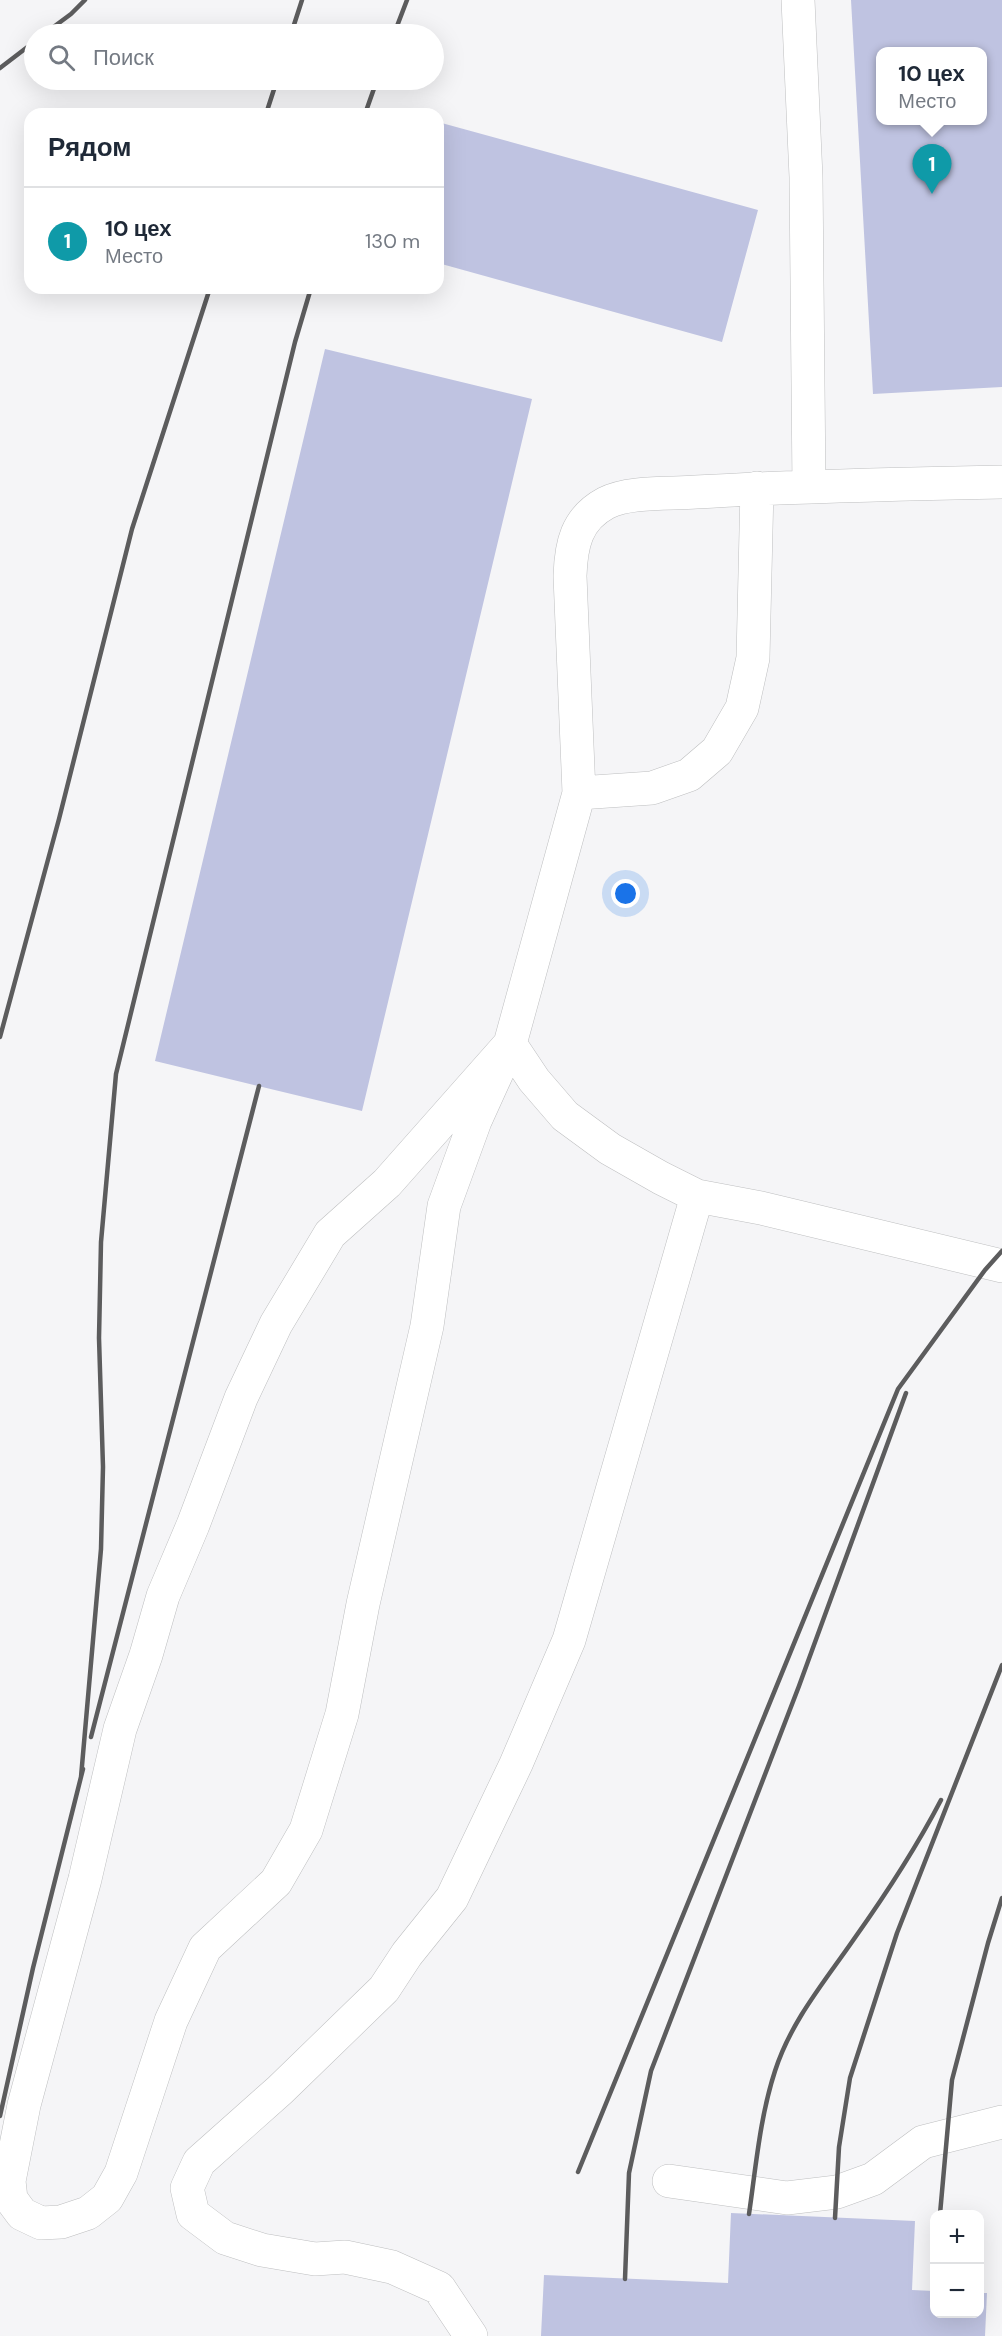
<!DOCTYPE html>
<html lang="ru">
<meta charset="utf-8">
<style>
:root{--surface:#fff;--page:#f2f2f3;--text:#1f2937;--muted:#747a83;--line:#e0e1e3;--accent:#ea580c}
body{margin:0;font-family:"DM Sans",sans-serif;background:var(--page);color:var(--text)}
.controls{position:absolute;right:18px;bottom:18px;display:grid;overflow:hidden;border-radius:12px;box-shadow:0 6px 24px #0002}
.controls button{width:54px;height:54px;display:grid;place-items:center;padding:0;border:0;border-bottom:2px solid var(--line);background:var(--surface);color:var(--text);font:30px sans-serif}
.you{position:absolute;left:626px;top:894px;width:21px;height:21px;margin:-15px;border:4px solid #fff;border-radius:50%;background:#1a73e8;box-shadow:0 0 0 9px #1a73e833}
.badge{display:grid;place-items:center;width:39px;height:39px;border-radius:50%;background:var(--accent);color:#fff;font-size:20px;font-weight:700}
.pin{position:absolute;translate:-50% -50px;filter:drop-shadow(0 2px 3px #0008)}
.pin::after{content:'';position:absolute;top:32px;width:21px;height:18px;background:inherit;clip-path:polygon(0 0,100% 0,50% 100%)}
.popup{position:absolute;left:876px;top:47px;width:111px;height:78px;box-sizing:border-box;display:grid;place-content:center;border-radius:12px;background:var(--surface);filter:drop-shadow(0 2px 4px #0005);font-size:20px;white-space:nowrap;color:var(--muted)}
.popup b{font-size:22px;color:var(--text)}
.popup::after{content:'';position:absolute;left:50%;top:100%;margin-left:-12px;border:12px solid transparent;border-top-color:var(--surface)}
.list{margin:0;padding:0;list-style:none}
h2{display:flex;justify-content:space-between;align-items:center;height:78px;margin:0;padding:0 24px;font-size:26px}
h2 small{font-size:20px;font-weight:400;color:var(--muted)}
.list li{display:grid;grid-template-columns:39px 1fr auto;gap:18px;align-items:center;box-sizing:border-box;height:108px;padding:0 24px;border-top:2px solid var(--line)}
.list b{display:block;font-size:22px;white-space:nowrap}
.list p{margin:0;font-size:20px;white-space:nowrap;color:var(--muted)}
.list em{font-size:20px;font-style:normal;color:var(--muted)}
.icon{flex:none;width:33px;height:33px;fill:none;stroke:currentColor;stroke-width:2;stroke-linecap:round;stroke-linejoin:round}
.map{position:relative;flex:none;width:1002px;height:2336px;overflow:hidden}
.search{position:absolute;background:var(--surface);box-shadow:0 6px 24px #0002;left:24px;top:24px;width:420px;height:66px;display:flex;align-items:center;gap:15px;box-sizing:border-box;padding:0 21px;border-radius:33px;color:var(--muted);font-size:22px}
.panel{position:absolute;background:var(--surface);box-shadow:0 6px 24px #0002;left:24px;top:108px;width:420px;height:186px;border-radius:18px}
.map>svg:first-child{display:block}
</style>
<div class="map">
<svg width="1002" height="2336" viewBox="0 0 1002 2336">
<rect width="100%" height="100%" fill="#f5f5f7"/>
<path fill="#bfc3e1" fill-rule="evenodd" d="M851 0H1002V387L873 394ZM881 52H983V121H881Z
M438 122 758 210 722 342 438 263Z
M325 349 532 399 362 1111 155 1061Z
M731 2213 915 2221 912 2290 934 2291V2314H980V2293H987L985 2336H541L544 2275 728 2283Z"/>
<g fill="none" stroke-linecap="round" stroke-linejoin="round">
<defs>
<path id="minor" d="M798 0 806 177 809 487
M757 488 753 658 742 708 717 751 689 775 652 788 579 793 570 576C571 545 576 519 606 503 629 491 671 494 696 492 798 486 900 484 1002 482
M579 793 510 1044 534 1080 565 1116 610 1149 661 1178 697 1196 761 1208 1002 1266
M510 1044 475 1121 444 1206 427 1326 363 1604 342 1714 306 1830 276 1882 205 1948 171 2021 121 2173 107 2198 88 2213 61 2222 41 2223 22 2214 11 2199 9 2181 24 2105 85 1879 120 1729 146 1655 163 1596 193 1525 241 1398 276 1324 330 1234 387 1183Z
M669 2181 787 2198 837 2192 873 2179 923 2142 1002 2122
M471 2336 439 2288 392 2267 345 2257 315 2259 262 2250 225 2238 193 2214 187 2188 199 2162 280 2090 384 1989 407 1954 452 1898 516 1764 569 1640 697 1196"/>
</defs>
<use href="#minor" stroke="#bebfc0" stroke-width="34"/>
<use href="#minor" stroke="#fff" stroke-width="33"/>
<path stroke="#5c5c5d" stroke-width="4.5" d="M44 34 71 14 85 0
M291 34 302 0
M394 34 407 0
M0 68 34 42
M266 114 277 80
M365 114 377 80
M0 1037 59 819 132 529 210 288
M91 1737 259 1086
M81 1777 101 1549 103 1467 99 1338 101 1242 116 1074 295 342 311 288
M0 2116 33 1968 83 1769
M578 2172 898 1389 985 1270 1002 1251
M749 2214C756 2166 760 2117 775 2071 791 2021 825 1981 854 1939 886 1894 916 1848 941 1800
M940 2214 952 2080 988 1943 1002 1898
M835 2218 839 2147 850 2078 897 1933 1002 1665
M625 2279 629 2173 651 2071 799 1686 906 1393
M933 2291 934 2271"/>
</g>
</svg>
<div class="controls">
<button>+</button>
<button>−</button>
</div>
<div class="you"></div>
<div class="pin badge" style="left:932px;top:194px;background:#0f9aa8">1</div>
<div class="popup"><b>10 цех</b>Место</div>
<div class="search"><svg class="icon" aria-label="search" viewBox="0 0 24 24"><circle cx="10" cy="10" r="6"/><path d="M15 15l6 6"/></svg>Поиск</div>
<section class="panel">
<h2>Рядом<small></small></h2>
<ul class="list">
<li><span class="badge" style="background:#0f9aa8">1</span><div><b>10 цех</b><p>Место</p></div><em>130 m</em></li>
</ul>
</section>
</div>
